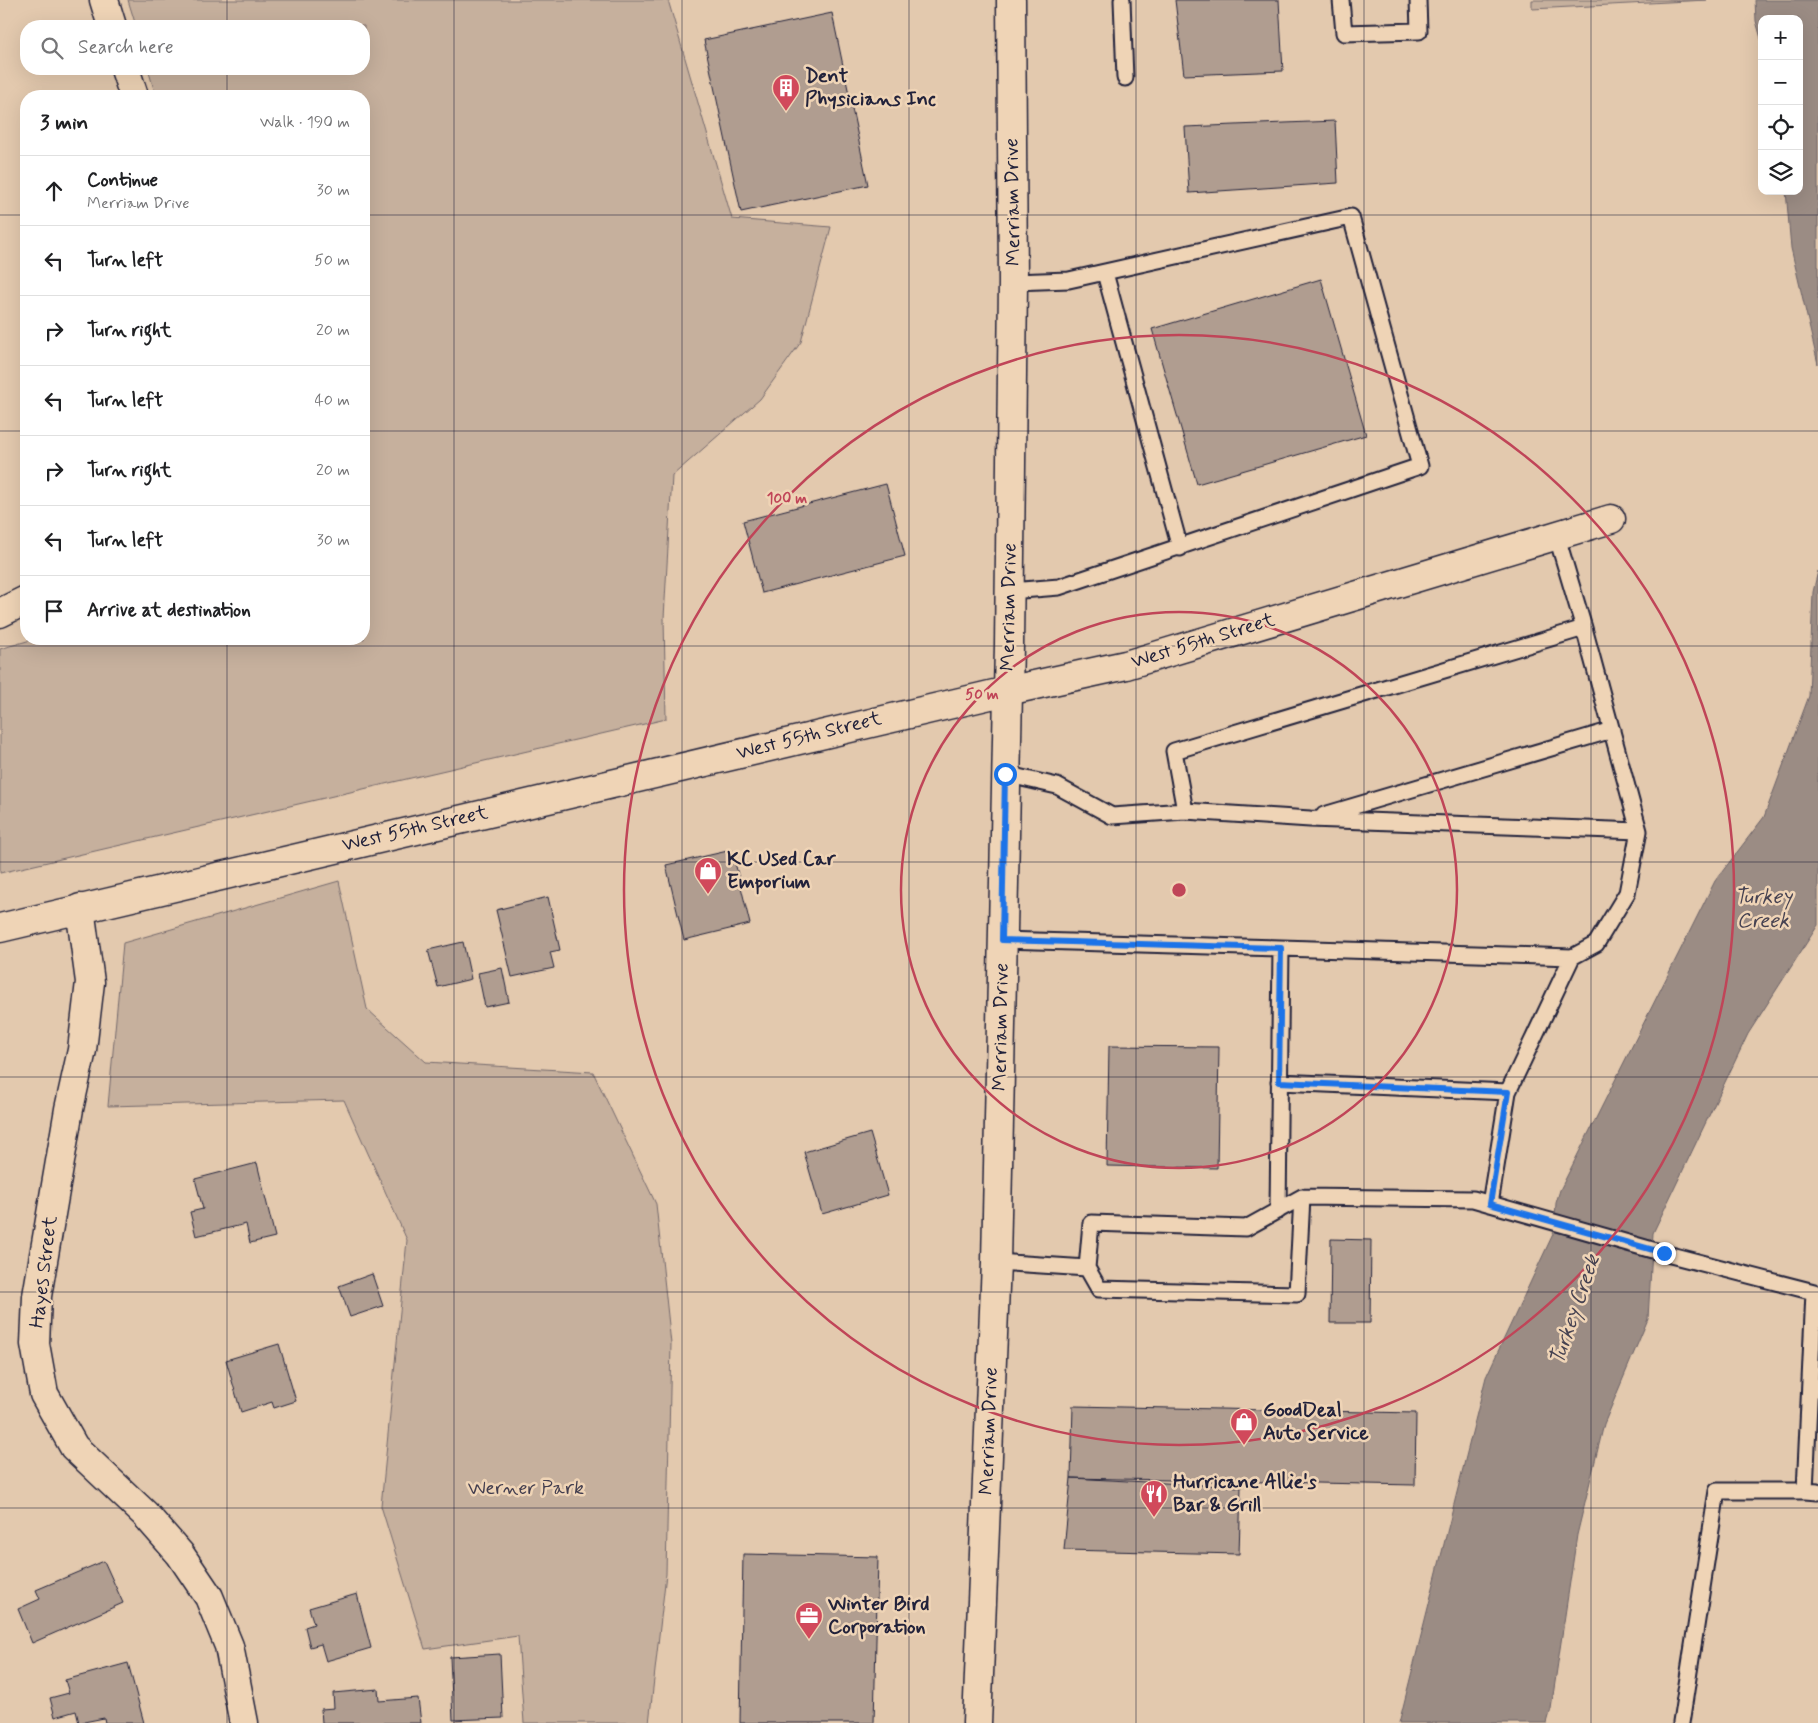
<!DOCTYPE html>
<meta charset="utf-8">
<style>
:root{--surface:#fff;--page:#f6f6f6;--text:#202124;--muted:#757577;--line:#e0e0e0}
body{margin:0;font-family:Mynerve,sans-serif;background:var(--page);color:var(--text)}
.controls{position:absolute;right:15px;top:15px;display:grid;overflow:hidden;border-radius:10px;box-shadow:0 5px 20px #0002}
.controls button{width:45px;height:45px;display:grid;place-items:center;padding:0;border:0;border-bottom:1px solid var(--line);background:var(--surface);color:var(--text);font:25px sans-serif}
.stop{position:absolute;width:15px;height:15px;margin:-11px;border:4px solid #1a73e8;border-radius:50%;background:#fff}
.stop.end{background:#1a73e8;border-color:#fff;box-shadow:0 1px 5px #0008}
.list{margin:0;padding:0;list-style:none}
h2{display:flex;justify-content:space-between;align-items:center;height:65px;margin:0;padding:0 20px;font-size:21px}
h2 small{font-size:16px;font-weight:400;color:var(--muted)}
.list li{display:grid;grid-template-columns:32px 1fr auto;gap:15px;align-items:center;box-sizing:border-box;height:70px;padding:0 20px;border-top:1px solid var(--line)}
.list b{display:block;font-size:19px;white-space:nowrap}
.list p{margin:0;font-size:16px;white-space:nowrap;color:var(--muted)}
.list em{font-size:16px;font-style:normal;color:var(--muted)}
.icon{flex:none;width:28px;height:28px;fill:none;stroke:currentColor;stroke-width:2;stroke-linecap:round;stroke-linejoin:round}
.map{position:relative;flex:none;width:1818px;height:1723px;overflow:hidden}
.search{position:absolute;background:var(--surface);box-shadow:0 5px 20px #0002;left:20px;top:20px;width:350px;height:55px;display:flex;align-items:center;gap:12px;box-sizing:border-box;padding:0 18px;border-radius:20px;color:var(--muted);font-size:19px}
.panel{position:absolute;background:var(--surface);box-shadow:0 5px 20px #0002;left:20px;top:90px;width:350px;height:555px;border-radius:20px}
.map>svg:first-child{display:block}
</style>
<div class="map">
<svg width="1818" height="1723" viewBox="0 0 1818 1723">
<rect width="100%" height="100%" fill="#e3c9ae"/>
<filter id="ink" filterUnits="userSpaceOnUse"><feTurbulence type="fractalNoise" baseFrequency=".02" numOctaves="2"/><feDisplacementMap in="SourceGraphic" scale="10" xChannelSelector="R" yChannelSelector="G"/><feConvolveMatrix kernelMatrix="1 2 1 2 8 2 1 2 1" color-interpolation-filters="sRGB"/></filter>
<g filter="url(#ink)">
<path fill="#c6b09d" stroke="#74696c" d="M128 0H668L732 219 831 227 801 342 760 399 672 476 664 618 666 719 0 873V649L34 639H364V96H156L148 69H364V26H136Z
M1532 0H1707L1532 9Z
M339 881 367 1009 426 1062 593 1072 656 1204 671 1344 666 1574 649 1723H524L518 1636 425 1649 381 1506 407 1240 344 1100 108 1106 123 943Z"/>
<path fill="#9b8c84" stroke="#6b6267" d="M1755 0H1818V364L1791 248 1786 191H1799V19H1762V42L1756 21Z
M1818 571V925L1748 1034 1653 1233 1648 1319 1604 1424 1577 1535 1551 1709 1547 1723H1399L1486 1377 1554 1232 1556 1203 1560 1190 1715 881 1764 817 1809 696 1813 592Z"/>
<path fill="#b09d90" stroke="#22223b" d="M1175 0H1279L1283 71 1184 75Z
M832 13 868 185 741 212 704 40Z
M1335 121 1338 183 1189 193 1185 127Z
M1321 279 1366 435 1197 484 1152 329Z
M886 484 905 556 762 593 743 521Z
M732 850 750 924 684 940 666 865Z
M548 897 560 950 550 952 554 968 512 977 496 910Z
M463 942 471 979 438 987 428 950Z
M502 968 509 1002 485 1007 478 973Z
M1109 1046 1219 1047 1217 1168 1107 1166Z
M870 1133 888 1195 822 1214 804 1152Z
M257 1163 275 1237 250 1243 246 1224 196 1236 190 1212 203 1209 195 1179Z
M1331 1239 1371 1240 1370 1323H1330Z
M372 1274 383 1306 350 1317 339 1286Z
M279 1344 296 1401 274 1408 272 1402 241 1412 226 1360Z
M1073 1406 1416 1413 1415 1485 1071 1478Z
M1071 1478 1241 1487 1239 1554 1064 1550Z
M743 1554 878 1557 874 1723H740Z
M104 1561 123 1603 32 1643 18 1609 40 1599 36 1590Z
M357 1594 371 1648 326 1661 321 1644 310 1647 305 1627 314 1624 309 1608Z
M500 1654 503 1718 453 1720 450 1657Z
M128 1663 144 1723H105L104 1718 79 1723 76 1711 55 1717 50 1698 69 1693 65 1680Z
M378 1689 379 1701 418 1698 421 1723H322L321 1709 334 1708 333 1693Z"/>
<g fill="none" stroke-linecap="round" stroke-linejoin="round">
<defs>
<path id="lane" d="M1122 0 1125 78
M1341 0 1344 33 1419 31 1418 0
M1105 273 1180 548
M1556 534 1584 628
M1009 591 1059 587 1420 466 1351 217 1069 280 1013 282
M1005 774 1057 786 1112 816 1185 811 1310 819 1639 831 1584 628 1174 751 1185 811
M1324 815 1612 730
M1002 940 1281 948 1278 1211
M1281 948 1572 957 1508 1092
M1572 957 1596 944 1627 893 1639 831
M1279 1082 1508 1092 1490 1204
M996 1262 1087 1268 1091 1223 1246 1228 1302 1197 1473 1199 1663 1253 1814 1292 1805 1491 1818 1492
M1087 1268 1099 1289 1297 1294 1302 1197
M1681 1723 1717 1491H1805"/>
<path id="street" d="M104 0 112 26
M125 69 134 96
M0 613 26 600
M1007 691 1126 665 1611 519
M80 908 90 982 82 1050 69 1109 37 1296 35 1344 44 1394 74 1447 145 1514 180 1554 209 1597 229 1646 244 1723"/>
<path id="secondary" d="M0 928 1007 691
M977 1723 996 1262 1009 645 1013 282 1011 0"/>
</defs>
<use href="#lane" stroke="#22223b" stroke-width="19"/>
<use href="#street" stroke="#22223b" stroke-width="31"/>
<use href="#secondary" stroke="#22223b" stroke-width="31"/>
<use href="#lane" stroke="#efd4b6" stroke-width="15"/>
<use href="#street" stroke="#efd4b6" stroke-width="28"/>
<use href="#secondary" stroke="#efd4b6" stroke-width="28"/>
</g>
</g>
<g fill="none" stroke-linecap="round" stroke-linejoin="round" filter="url(#ink)">
<path stroke="#1a73e8" stroke-width="6" d="M1005 774 1002 940 1281 948 1279 1082 1508 1092 1490 1204 1664 1253"/>
</g>
<path fill="none" stroke="#22223b" stroke-width="1" stroke-opacity="0.55" d="M227 0V26M454 0V1723M682 0V1723M909 0V1723M1136 0V1723M1364 0V1723M1591 0V1723M227 69V96M0 215H26M364 215H1818M0 431H26M364 431H1818M227 639V1723M0 646H1818M0 862H1818M0 1077H1818M0 1292H1818M0 1508H1818"/>
<g fill="none" stroke="#c04558" stroke-width="2.5">
<circle cx="1179" cy="890" r="278"/>
<circle cx="1179" cy="890" r="555"/>
</g>
<defs>
<symbol id="building-pin" viewBox="-11 -11 22 30"><path d="M0 17L-7.5 6A9.5 9.5 0 1 1 7.5 6Z" fill="#d1495b" stroke="#efd4b6"/><path d="M-4-6H4V6H1V3H-1V6H-4ZM-2.5-4.3h1.7v1.8h-1.7ZM.8-4.3h1.7v1.8H.8ZM-2.5-1h1.7V.8h-1.7ZM.8-1h1.7V.8H.8Z" fill="#fff"/></symbol>
<symbol id="shop-pin" viewBox="-11 -11 22 30"><path d="M0 17L-7.5 6A9.5 9.5 0 1 1 7.5 6Z" fill="#d1495b" stroke="#efd4b6"/><path d="M-5-2.5h2.3a2.7 3.5 0 0 1 5.4 0H5L5.5 6h-11ZM-1.5-2.5h3a1.5 2.3 0 0 0-3 0Z" fill="#fff"/></symbol>
<symbol id="restaurant-pin" viewBox="-11 -11 22 30"><path d="M0 17L-7.5 6A9.5 9.5 0 1 1 7.5 6Z" fill="#d1495b" stroke="#efd4b6"/><path d="M-5-6h1v4h1v-4h1v4h1v-4h1v5L-1.5 .5V6h-2V.5L-5-1ZM5-6V6H3V1.5H1.5Q1.5-4 5-6Z" fill="#fff"/></symbol>
<symbol id="office-pin" viewBox="-11 -11 22 30"><path d="M0 17L-7.5 6A9.5 9.5 0 1 1 7.5 6Z" fill="#d1495b" stroke="#efd4b6"/><path d="M-6-3h4V-5.5h4V-3h4V5H-6ZM-1-4.5V-3h2v-1.5ZM-6 0V1H6V0Z" fill="#fff"/></symbol>
</defs>
<g fill-rule="evenodd">
<use href="#building-pin" x="770" y="72" width="32" height="43"/>
<use href="#shop-pin" x="692" y="855" width="32" height="43"/>
<use href="#shop-pin" x="1228" y="1406" width="32" height="43"/>
<use href="#restaurant-pin" x="1138" y="1478" width="32" height="43"/>
<use href="#office-pin" x="793" y="1600" width="32" height="43"/>
</g>
<g text-anchor="middle" dominant-baseline="central" stroke-width="5" stroke-linejoin="round" paint-order="stroke">
<g font-size="20" font-weight="bold" fill="#22223b" stroke="#efd4b6" text-anchor="start">
<text x="805" y="76">Dent<tspan x="805" dy="23">Physicians Inc</tspan></text>
<text x="727" y="859">KC Used Car<tspan x="727" dy="23">Emporium</tspan></text>
<text x="1263" y="1410">GoodDeal<tspan x="1263" dy="23">Auto Service</tspan></text>
<text x="1173" y="1482">Hurricane Allie's<tspan x="1173" dy="23">Bar &amp; Grill</tspan></text>
<text x="828" y="1604">Winter Bird<tspan x="828" dy="23">Corporation</tspan></text>
</g>
<g font-size="20" fill="#22223b" stroke="#efd4b6">
<text transform="translate(1013 202) rotate(-91)">Merriam Drive</text>
<text transform="translate(1009 607) rotate(-89)">Merriam Drive</text>
<text transform="translate(1203 641) rotate(-17)">West 55th Street</text>
<text transform="translate(809 736) rotate(-14)">West 55th Street</text>
<text transform="translate(415 829) rotate(-13)">West 55th Street</text>
<text transform="translate(1001 1027) rotate(-89)">Merriam Drive</text>
<text transform="translate(44 1272) rotate(-83)">Hayes Street</text>
<text transform="translate(989 1431) rotate(-88)">Merriam Drive</text>
</g>
<g font-size="20" fill="#433e4f" stroke="#efd4b6">
<text x="526" y="1488">Werner Park</text>
</g>
<g font-size="21" font-style="italic" fill="#464251" stroke="#efd4b6">
<text x="1763" y="897">Turkey<tspan x="1763" dy="24">Creek</tspan></text>
<text transform="translate(1575 1310) rotate(-71)">Turkey Creek</text>
</g>
</g>
<circle cx="1179" cy="890" r="8" fill="#c04558" stroke="#efd4b6" stroke-width="2.5"/>
<g font-size="15" text-anchor="middle" font-weight="bold" fill="#c04558" stroke="#efd4b6" stroke-width="5" stroke-linejoin="round" paint-order="stroke">
<text x="787" y="503">100 m</text>
<text x="982" y="699">50 m</text>
</g>
</svg>
<div class="controls">
<button>+</button>
<button>−</button>
<button><svg class="icon" aria-label="locate" viewBox="0 0 24 24"><circle cx="12" cy="12" r="6"/><path d="M12 2v4M12 18v4M2 12h4M18 12h4"/></svg></button>
<button><svg class="icon" aria-label="layers" viewBox="0 0 24 24"><path d="M12 4l9 5-9 5-9-5zM3 14l9 5 9-5"/></svg></button>
</div>
<div class="stop" style="left:1005px;top:774px"></div>
<div class="stop end" style="left:1664px;top:1253px"></div>
<div class="search"><svg class="icon" aria-label="search" viewBox="0 0 24 24"><circle cx="10" cy="10" r="6"/><path d="M15 15l6 6"/></svg>Search here</div>
<section class="panel">
<h2>3 min<small>Walk · 190 m</small></h2>
<ul class="list">
<li><svg class="icon" aria-label="ahead" viewBox="0 0 24 24"><path d="M12 20V5M6 11l6-6 6 6"/></svg><div><b>Continue</b><p>Merriam Drive</p></div><em>30 m</em></li>
<li><svg class="icon" aria-label="left" viewBox="0 0 24 24"><path d="M17 20v-9H6M10 6l-5 5 5 5"/></svg><div><b>Turn left</b></div><em>50 m</em></li>
<li><svg class="icon" aria-label="right" viewBox="0 0 24 24"><path d="M7 20v-9h11M14 6l5 5-5 5"/></svg><div><b>Turn right</b></div><em>20 m</em></li>
<li><svg class="icon" aria-label="left" viewBox="0 0 24 24"><path d="M17 20v-9H6M10 6l-5 5 5 5"/></svg><div><b>Turn left</b></div><em>40 m</em></li>
<li><svg class="icon" aria-label="right" viewBox="0 0 24 24"><path d="M7 20v-9h11M14 6l5 5-5 5"/></svg><div><b>Turn right</b></div><em>20 m</em></li>
<li><svg class="icon" aria-label="left" viewBox="0 0 24 24"><path d="M17 20v-9H6M10 6l-5 5 5 5"/></svg><div><b>Turn left</b></div><em>30 m</em></li>
<li><svg class="icon" aria-label="arrive" viewBox="0 0 24 24"><path d="M6 21V4h12l-3 4 3 4H6"/></svg><div><b>Arrive at destination</b></div></li>
</ul>
</section>
</div>
